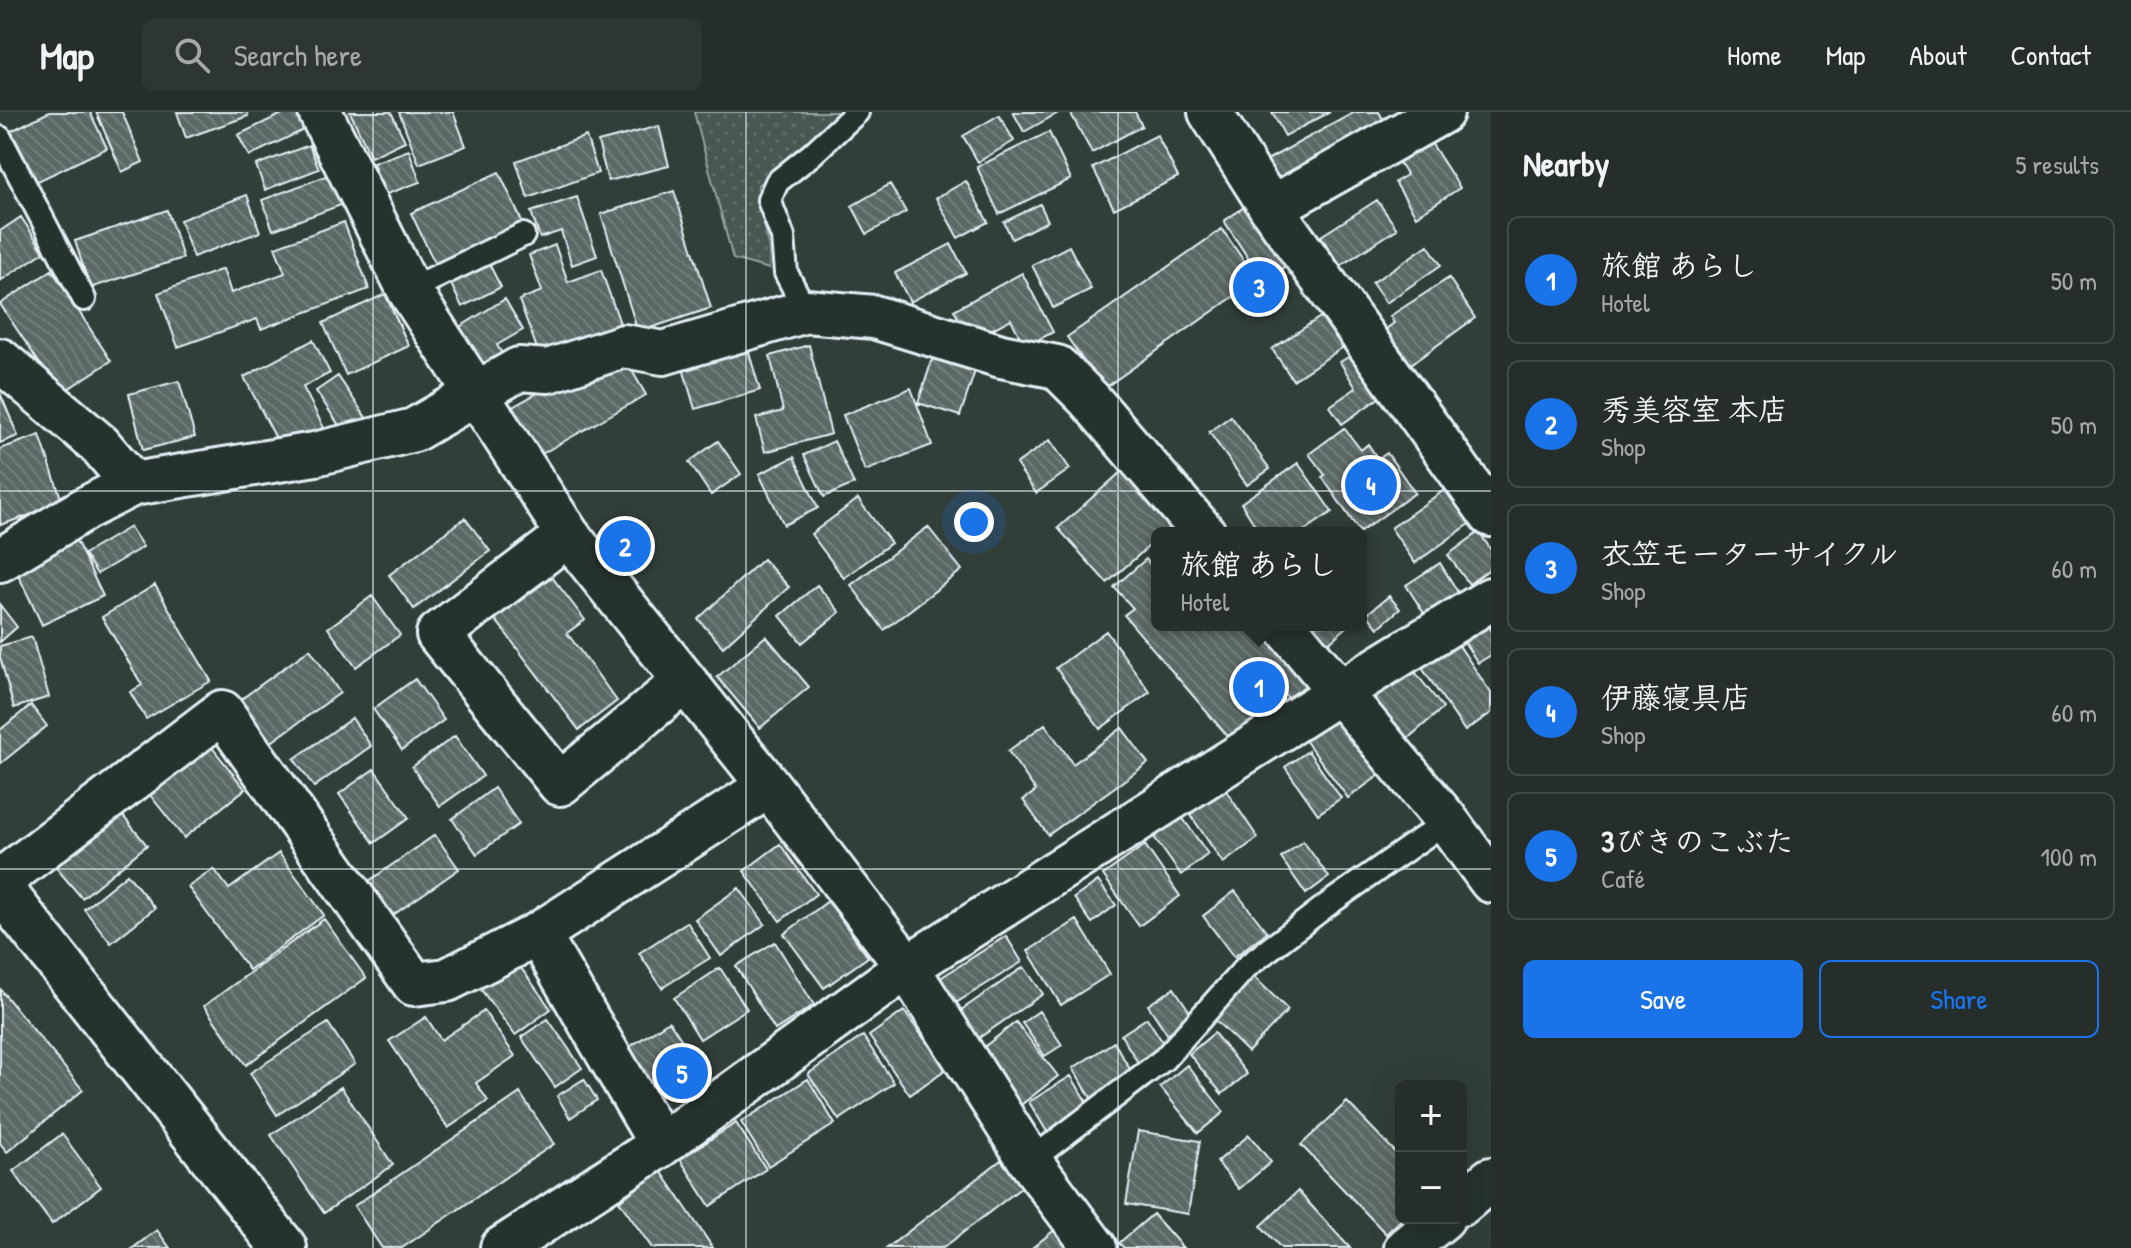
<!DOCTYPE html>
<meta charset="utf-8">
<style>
:root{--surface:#262e2b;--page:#2e3633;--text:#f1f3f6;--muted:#a4a8a9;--line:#424a47;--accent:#1a73e8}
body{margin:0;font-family:"Patrick Hand","Klee One",sans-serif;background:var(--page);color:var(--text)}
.controls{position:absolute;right:24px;bottom:24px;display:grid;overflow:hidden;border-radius:12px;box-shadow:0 8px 32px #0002}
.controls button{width:72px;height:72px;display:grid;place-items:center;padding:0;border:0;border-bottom:2px solid var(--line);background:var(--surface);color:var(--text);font:40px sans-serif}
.you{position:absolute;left:974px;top:410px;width:28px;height:28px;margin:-20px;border:6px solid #fff;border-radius:50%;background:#1a73e8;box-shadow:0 0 0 12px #1a73e833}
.badge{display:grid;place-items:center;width:52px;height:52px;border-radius:50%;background:var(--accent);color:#fff;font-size:26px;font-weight:700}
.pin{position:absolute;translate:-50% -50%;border:4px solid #fff;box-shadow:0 2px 8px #0006}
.popup{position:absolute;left:1151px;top:415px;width:216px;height:104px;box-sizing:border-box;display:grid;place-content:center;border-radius:12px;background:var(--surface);filter:drop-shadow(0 2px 6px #0005);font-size:26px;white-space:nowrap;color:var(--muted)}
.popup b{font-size:30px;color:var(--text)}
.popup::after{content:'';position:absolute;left:50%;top:100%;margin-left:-16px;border:16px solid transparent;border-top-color:var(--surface)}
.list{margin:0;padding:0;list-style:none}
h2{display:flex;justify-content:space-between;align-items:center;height:104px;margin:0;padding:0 32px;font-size:34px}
h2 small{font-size:26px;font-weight:400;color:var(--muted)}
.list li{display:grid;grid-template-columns:52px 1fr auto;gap:24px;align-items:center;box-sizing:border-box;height:128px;margin:0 16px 16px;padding:0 16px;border:2px solid var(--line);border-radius:12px}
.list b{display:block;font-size:30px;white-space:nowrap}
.list p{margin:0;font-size:26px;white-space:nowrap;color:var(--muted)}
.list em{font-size:26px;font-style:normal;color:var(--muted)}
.actions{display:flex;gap:16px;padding:24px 32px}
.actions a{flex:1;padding:18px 0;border:2px solid var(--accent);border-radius:12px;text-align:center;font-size:28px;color:var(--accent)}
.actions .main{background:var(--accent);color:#fff}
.icon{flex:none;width:44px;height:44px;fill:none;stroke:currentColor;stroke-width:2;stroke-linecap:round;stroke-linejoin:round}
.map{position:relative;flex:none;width:1491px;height:1136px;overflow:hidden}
header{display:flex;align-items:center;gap:48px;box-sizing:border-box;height:112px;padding:0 40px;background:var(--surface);border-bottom:2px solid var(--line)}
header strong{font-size:38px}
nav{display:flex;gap:44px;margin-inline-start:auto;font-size:28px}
.search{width:560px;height:72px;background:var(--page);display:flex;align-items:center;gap:20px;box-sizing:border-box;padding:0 28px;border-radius:12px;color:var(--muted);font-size:30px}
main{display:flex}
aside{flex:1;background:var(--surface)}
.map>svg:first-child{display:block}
</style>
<header>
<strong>Map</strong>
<div class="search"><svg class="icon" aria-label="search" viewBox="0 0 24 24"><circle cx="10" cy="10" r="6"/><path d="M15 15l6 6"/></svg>Search here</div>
<nav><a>Home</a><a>Map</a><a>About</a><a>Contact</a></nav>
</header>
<main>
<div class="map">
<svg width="1491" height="1136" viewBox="0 0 1491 1136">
<defs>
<pattern id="grass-dots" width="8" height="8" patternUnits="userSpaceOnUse" patternTransform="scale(2)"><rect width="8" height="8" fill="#495651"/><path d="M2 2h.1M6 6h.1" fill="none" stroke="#636f6b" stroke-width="1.8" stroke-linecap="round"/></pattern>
<pattern id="building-back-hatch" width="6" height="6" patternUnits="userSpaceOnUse" patternTransform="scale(2)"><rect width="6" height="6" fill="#5c6865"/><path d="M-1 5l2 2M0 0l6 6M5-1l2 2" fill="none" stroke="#737e7c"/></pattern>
</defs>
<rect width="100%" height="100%" fill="#323e39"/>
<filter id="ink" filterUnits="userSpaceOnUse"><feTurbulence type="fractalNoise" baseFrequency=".0125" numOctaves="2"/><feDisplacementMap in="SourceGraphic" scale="16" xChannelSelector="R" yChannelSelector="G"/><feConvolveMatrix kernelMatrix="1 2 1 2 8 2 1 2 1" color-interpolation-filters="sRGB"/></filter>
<g filter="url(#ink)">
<path fill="url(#grass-dots)" stroke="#98a4a4" stroke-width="2" d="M694 0H844L758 73C758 102 772 128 769 157L733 147Z"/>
<path fill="url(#building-back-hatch)" stroke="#e8f1f8" stroke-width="2" d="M49 0H90L107 36 36 70 11 19Z
M96 0H122L143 50 122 60Z
M177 0H247L248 4 186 26Z
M286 0H306L312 14 249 44 238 23Z
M350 0H391L405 29 371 45Z
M399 0H453L466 34 419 52Z
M1013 0H1060L1024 20Z
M1075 0H1135L1142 14 1092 41 1071 2Z
M1272 0H1330L1285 24Z
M1355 0H1379L1388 16 1278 75 1265 49Z
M999 3 1014 29 978 50 963 24Z
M659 14 669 54 608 69 598 30Z
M1049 20 1071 67 999 102 977 55Z
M1157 23 1178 65 1114 97 1093 56Z
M586 24 598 61 528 86 516 49Z
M1428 26 1460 76 1416 104 1395 70 1407 63 1396 46Z
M309 33 319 57 265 78 256 53Z
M409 38 420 70 384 83 373 51Z
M499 60 524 114 436 154 411 101Z
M331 62 341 93 273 118 262 88Z
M966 69 988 110 958 126 936 86Z
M890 72 906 100 867 122 852 94Z
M674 79 711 196 638 220 601 102Z
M247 83 260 120 193 145 180 108Z
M577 85 597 144 572 153 561 119 540 126 531 100Z
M1377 88 1397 117 1340 154 1321 124Z
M1040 92 1048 109 1012 127 1004 110Z
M1247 93 1287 153 1263 169 1224 109Z
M167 98 183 146 90 176 75 129Z
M21 105 44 140 0 169V119Z
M344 110 369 177 261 217 257 207 178 235 158 181 223 157 231 181 285 161 275 135Z
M1222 117 1257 168 1103 277 1067 225Z
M951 132 966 161 910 190 895 161Z
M555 133 568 170 601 158 622 217 541 247 519 188 542 179 529 143Z
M1428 133 1441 153 1386 191 1372 171Z
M1069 134 1091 177 1053 196 1032 153Z
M486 146 501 175 462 195 448 166Z
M52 158 111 249 60 282 0 192Z
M1022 161 1053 220 1025 235 1011 207 970 229 954 198Z
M1449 166 1475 206 1407 255 1382 220 1394 211 1390 204Z
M385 182 409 234 346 263 323 211Z
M505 187 523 218 497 233 508 252 487 265 458 216Z
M1328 200 1348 232 1293 268 1272 237Z
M313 228 330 261 303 275 324 316 282 338 244 265Z
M809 233 831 322 765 340 756 306 783 299 770 244Z
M747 234 760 278 695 297 682 253Z
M1355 241 1383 283 1342 312 1330 294 1356 276 1340 250Z
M934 242 976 256 960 304 918 291Z
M624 245 646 283 538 344 511 296 573 261Z
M338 264 373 316 351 331 316 279Z
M179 269 195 325 143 338 129 282Z
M911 276 932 333 865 359 843 303Z
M0 281 18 324 0 331Z
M1231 304 1270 357 1247 373 1209 320Z
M1344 316 1361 338 1368 332 1378 347 1387 341 1415 381 1360 420 1322 365 1325 363 1309 342Z
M40 323 63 392 0 413V337Z
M1050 328 1070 357 1036 381 1016 352Z
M718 329 741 362 711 383 689 350Z
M834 329 854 372 824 385 804 343Z
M794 345 818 396 784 413 759 362Z
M1298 351 1332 400 1301 421H1260L1241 391Z
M1130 352 1178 408 1164 421H1157V427L1107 471 1058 416Z
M1447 376 1471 411 1415 451 1391 416Z
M858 387 891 431 844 466 811 422Z
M465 406 490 439 414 497 389 463Z
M130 415 143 435 97 462 84 442Z
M928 415 962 458 884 518 851 473Z
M1479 420 1491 438V456L1469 472 1448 443Z
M74 424 103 484 42 513 14 454Z
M763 447 789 475 723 535 698 507Z
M1146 447 1157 460V513H1268L1314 566 1289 587 1259 552 1243 566 1273 601 1235 633 1124 503 1133 496 1114 475Z
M1440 451 1459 482 1425 503 1406 473Z
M552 465 585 508 567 521 617 589 579 618 495 507Z
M155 473 211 569 146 607 130 580 142 573 102 505Z
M817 473 840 500 802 531 780 504Z
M372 484 400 523 356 555 328 516Z
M1389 484 1400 497 1378 516 1367 502Z
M0 493 17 515 0 530Z
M1491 502V543L1478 551 1459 522Z
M1298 513H1346L1347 515 1319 539Z
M1106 519 1150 580 1100 617 1056 556Z
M766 524 809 575 760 616 717 565Z
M32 525 49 585 14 596 0 545V534Z
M1456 529 1491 581V601L1465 619 1420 553Z
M310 537 340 581 270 631 240 588Z
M1409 552 1443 596 1398 635 1364 591Z
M415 567 444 608 402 638 373 597Z
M31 593 47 614 0 652V618Z
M1344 599 1388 657 1348 686 1305 628Z
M352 606 371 634 314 675 294 647Z
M1045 612 1073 652 1122 616 1148 651 1048 723 1023 688 1036 679 1008 639Z
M455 624 483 664 440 694 412 655Z
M211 634 245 677 184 726 150 683Z
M1308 639 1341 686 1318 702 1285 655Z
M374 657 409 706 374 731 339 682Z
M494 676 519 712 477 742 452 707Z
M1225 677 1258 726 1223 751 1190 702Z
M118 698 147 733 82 786 53 752Z
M1182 705 1208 742 1181 763 1154 725Z
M435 723 459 757 393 803 369 769Z
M1303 729 1329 765 1306 782 1281 746Z
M780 732 816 782 780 809 744 759Z
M1145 733 1180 784 1139 814 1103 763Z
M279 741 324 803 249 858 188 775 214 757 229 777Z
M127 762 155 796 111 831 84 797Z
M1098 769 1116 793 1092 811 1074 786Z
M739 776 765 812 721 844 695 807Z
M1235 779 1267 820 1234 845 1203 804Z
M828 789 868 845 824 876 784 822Z
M324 807 366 866 246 953 204 894Z
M1077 808 1110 862 1061 893 1028 839Z
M687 810 710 846 662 876 639 841Z
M1006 824 1022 850 946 897 931 872Z
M775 830 814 893 775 918 736 854Z
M516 849 551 897 515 923 479 875Z
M1024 855 1043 882 970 932 951 905Z
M720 856 747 897 700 927 674 886Z
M1250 861 1288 898 1248 940 1210 903Z
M1174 876 1194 906 1168 923 1148 893Z
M0 877 83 978 7 1040 0 1031Z
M484 899 515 944 476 971 488 989 448 1016 389 929 426 905 441 928Z
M904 899 946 957 910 983 869 924Z
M1039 899 1062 933 1045 944 1022 911Z
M1147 906 1167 937 1140 954 1121 923Z
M548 907 582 956 555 975 521 925Z
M669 909 701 957 656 987 625 938Z
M1016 910 1058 964 1017 996 975 942Z
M328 911 355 952 277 1003 250 961Z
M1214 921 1247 962 1222 982 1189 942Z
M863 924 894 971 839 1008 808 962Z
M1114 930 1134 964 1093 989 1073 956Z
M1187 953 1224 1000 1198 1021 1160 975Z
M1071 964 1091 997 1049 1023 1029 990Z
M584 967 597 988 570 1006 557 984Z
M808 967 835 1012 768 1054 741 1010Z
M341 975 393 1053 324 1101 271 1023Z
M520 981 554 1032 402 1136H382L354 1094Z
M1347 990 1401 1046V1106H1403L1386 1122 1301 1033Z
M736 1011 766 1057 710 1094 680 1047Z
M1138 1019 1200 1029 1188 1102 1126 1092Z
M62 1022 101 1075 52 1112 13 1059Z
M1249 1023 1271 1050 1239 1077 1217 1050Z
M1001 1048 1022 1075 943 1136H887Z
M661 1059 713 1136H652L619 1089Z
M1298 1079 1350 1136H1281L1261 1114Z
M1153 1102 1183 1136H1124L1119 1131Z
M1057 1116 1073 1136H1032Z
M157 1118 170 1136H133Z"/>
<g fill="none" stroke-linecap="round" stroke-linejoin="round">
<defs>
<path id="service" d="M0 26 84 187
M409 178 523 123
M806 199 786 161 783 125 769 88 777 70 812 42 857 0
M1030 1049 1164 947 1246 855 1327 793 1447 709"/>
<path id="minor" d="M320 0 409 178 568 423 769 674 907 855 1030 1049 1095 1136
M1210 0 1271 96 1491 403
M1271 96 1442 0
M0 248 100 333 133 372
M568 423 438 522 560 672 685 569
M0 448 88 395 133 372 315 342 414 318 519 257 548 259 624 234 663 241 806 199 874 205 1001 244 1057 255 1089 287 1204 421
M1284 513 1447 709 1491 769
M0 769 222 600 414 872 447 868 538 822 769 674
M538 822 661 1033
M1461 1092 1491 1067
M502 1136 661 1033 907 855 1341 579 1491 487
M1406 1136 1443 1106"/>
<path id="tertiary" d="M0 776 284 1136"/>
</defs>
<use href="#service" stroke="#e8f1f8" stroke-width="28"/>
<use href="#minor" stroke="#e8f1f8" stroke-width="48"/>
<use href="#tertiary" stroke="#e8f1f8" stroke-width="50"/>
<use href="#service" stroke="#26332d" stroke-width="22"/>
<use href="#minor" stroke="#26332d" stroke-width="42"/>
<use href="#tertiary" stroke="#26332d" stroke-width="44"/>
</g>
</g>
<path fill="none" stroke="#e8f1f8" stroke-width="2" stroke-opacity="0.55" d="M373 0V1136M746 0V1136M1118 0V1136M0 379H1491M0 757H1491"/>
</svg>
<div class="controls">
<button>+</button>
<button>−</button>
</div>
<div class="you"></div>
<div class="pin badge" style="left:1259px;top:575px">1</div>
<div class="popup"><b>旅館 あらし</b>Hotel</div>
<div class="pin badge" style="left:625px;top:434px">2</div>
<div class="pin badge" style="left:1259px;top:175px">3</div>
<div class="pin badge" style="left:1371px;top:373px">4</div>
<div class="pin badge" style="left:682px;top:961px">5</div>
</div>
<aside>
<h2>Nearby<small>5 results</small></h2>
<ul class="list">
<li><span class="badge">1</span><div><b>旅館 あらし</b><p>Hotel</p></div><em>50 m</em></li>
<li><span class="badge">2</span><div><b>秀美容室 本店</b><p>Shop</p></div><em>50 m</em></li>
<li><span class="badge">3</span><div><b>衣笠モーターサイクル</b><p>Shop</p></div><em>60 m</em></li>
<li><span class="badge">4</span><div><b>伊藤寝具店</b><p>Shop</p></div><em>60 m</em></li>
<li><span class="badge">5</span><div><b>3びきのこぶた</b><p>Café</p></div><em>100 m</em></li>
</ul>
<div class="actions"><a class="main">Save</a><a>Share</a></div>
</aside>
</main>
